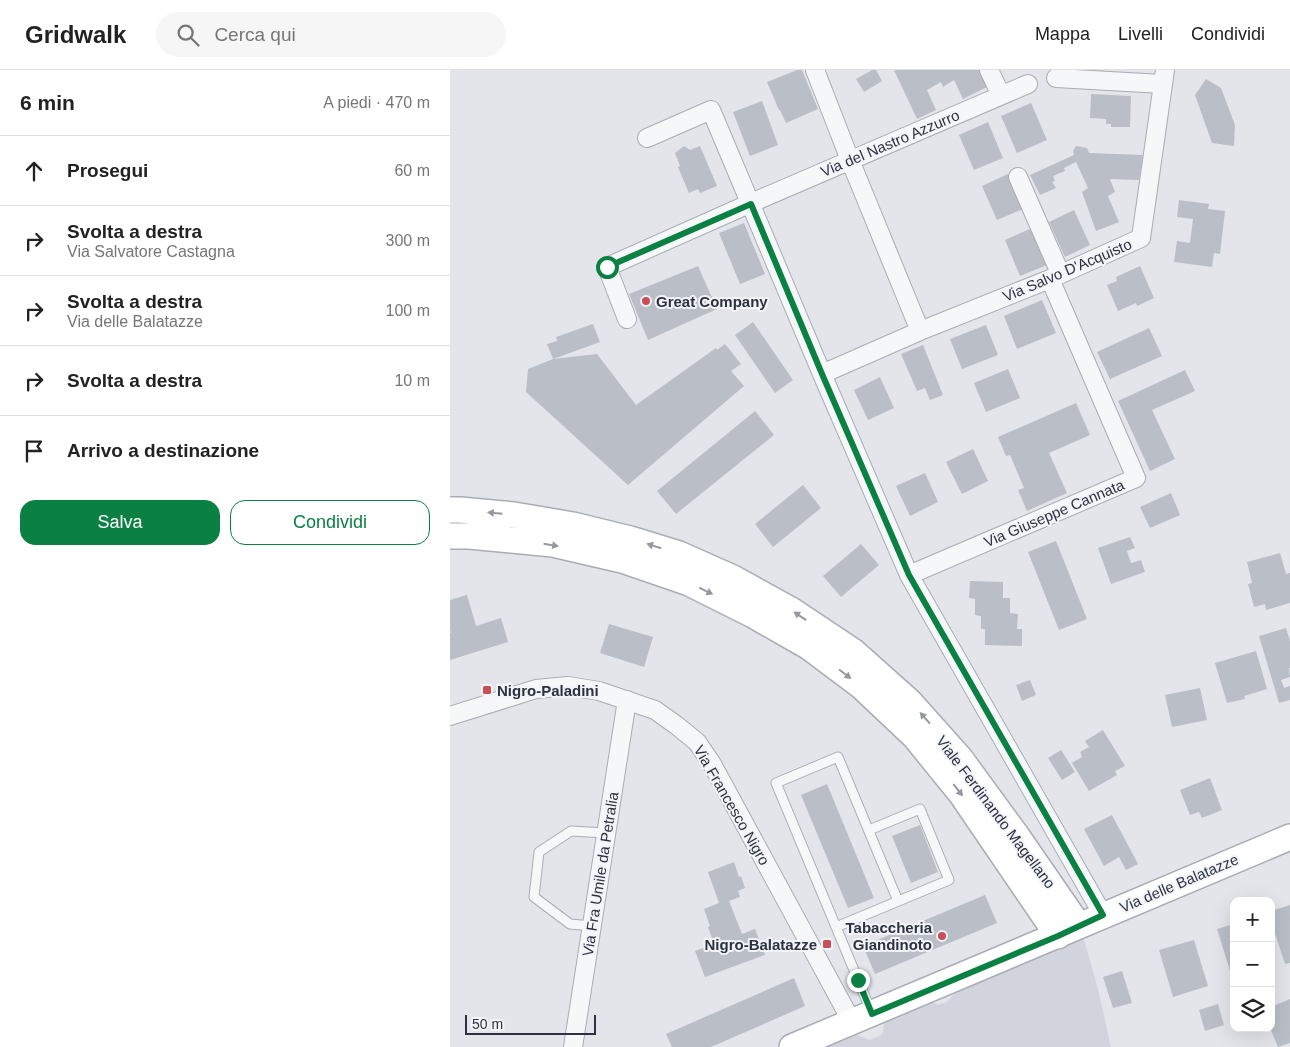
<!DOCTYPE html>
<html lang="it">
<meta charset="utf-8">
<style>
:root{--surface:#fff;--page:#f6f6f6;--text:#222;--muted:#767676;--line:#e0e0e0;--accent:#0b8043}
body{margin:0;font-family:Arial,sans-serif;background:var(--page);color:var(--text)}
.controls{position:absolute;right:15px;bottom:15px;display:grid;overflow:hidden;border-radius:10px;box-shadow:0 5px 20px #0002}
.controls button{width:45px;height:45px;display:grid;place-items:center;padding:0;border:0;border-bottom:1px solid var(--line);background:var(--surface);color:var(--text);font:25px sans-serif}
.scale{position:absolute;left:15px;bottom:12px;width:131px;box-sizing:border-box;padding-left:5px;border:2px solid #2b3242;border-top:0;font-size:14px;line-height:18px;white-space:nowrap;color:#2b3242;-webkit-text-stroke:4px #f3f4f8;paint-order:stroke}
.stop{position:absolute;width:15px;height:15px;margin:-11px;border:4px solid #0b8043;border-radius:50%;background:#fff}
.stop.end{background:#0b8043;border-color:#fff;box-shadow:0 1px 5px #0008}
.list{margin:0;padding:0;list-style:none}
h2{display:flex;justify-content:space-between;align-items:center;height:65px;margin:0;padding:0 20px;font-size:21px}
h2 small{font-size:16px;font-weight:400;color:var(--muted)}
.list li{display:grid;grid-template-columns:32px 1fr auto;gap:15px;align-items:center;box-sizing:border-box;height:70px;padding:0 20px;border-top:1px solid var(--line)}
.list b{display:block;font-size:19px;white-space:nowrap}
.list p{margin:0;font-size:16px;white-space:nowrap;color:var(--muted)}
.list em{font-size:16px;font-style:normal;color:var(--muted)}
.actions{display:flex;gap:10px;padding:15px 20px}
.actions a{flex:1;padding:11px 0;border:1px solid var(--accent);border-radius:15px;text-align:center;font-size:18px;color:var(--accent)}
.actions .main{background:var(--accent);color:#fff}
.icon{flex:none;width:28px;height:28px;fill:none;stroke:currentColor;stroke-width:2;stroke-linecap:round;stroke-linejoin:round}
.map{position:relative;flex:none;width:840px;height:977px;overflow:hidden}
header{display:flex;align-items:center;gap:30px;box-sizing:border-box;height:70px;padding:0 25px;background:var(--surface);border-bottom:1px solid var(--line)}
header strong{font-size:24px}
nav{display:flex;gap:28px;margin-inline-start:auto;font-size:18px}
.search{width:350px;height:45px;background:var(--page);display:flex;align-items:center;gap:12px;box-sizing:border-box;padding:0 18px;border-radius:28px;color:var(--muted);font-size:19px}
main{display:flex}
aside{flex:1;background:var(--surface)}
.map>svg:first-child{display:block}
</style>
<header>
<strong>Gridwalk</strong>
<div class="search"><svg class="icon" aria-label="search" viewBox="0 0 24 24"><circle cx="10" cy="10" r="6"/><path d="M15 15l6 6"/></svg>Cerca qui</div>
<nav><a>Mappa</a><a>Livelli</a><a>Condividi</a></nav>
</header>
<main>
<aside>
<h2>6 min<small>A piedi · 470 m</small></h2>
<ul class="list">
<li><svg class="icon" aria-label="ahead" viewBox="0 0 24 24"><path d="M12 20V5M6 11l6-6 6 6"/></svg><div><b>Prosegui</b></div><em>60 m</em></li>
<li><svg class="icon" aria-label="right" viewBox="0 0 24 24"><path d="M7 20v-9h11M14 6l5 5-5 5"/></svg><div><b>Svolta a destra</b><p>Via Salvatore Castagna</p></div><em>300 m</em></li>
<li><svg class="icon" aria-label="right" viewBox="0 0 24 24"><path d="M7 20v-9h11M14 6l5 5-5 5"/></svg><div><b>Svolta a destra</b><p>Via delle Balatazze</p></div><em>100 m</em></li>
<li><svg class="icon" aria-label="right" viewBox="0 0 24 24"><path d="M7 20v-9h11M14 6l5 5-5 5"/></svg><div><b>Svolta a destra</b></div><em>10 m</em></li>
<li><svg class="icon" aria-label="arrive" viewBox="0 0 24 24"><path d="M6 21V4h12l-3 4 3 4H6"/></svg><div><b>Arrivo a destinazione</b></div></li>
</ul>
<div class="actions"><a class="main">Salva</a><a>Condividi</a></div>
</aside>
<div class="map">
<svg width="840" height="977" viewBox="0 0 840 977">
<rect width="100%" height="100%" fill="#e3e5eb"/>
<path fill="#d1d4dc" d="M633 866 648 919 661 977H376L405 964 420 970 426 967 432 965 435 951 482 931 487 935 497 932 504 924Z"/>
<path fill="#babec7" d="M347 0H352L368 39 336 53 330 40H329L317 12Z
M422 0H426L432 11 414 22 406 9Z
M444 0H531L539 16 513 29 504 10 493 17 491 12 477 20 486 40 467 49Z
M756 9 771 18 785 55 784 76 762 73 745 25Z
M641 24 681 26 680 57H661V54H656V49L640 48Z
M312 31 328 75 300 86 283 42Z
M581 33 597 70 567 83 551 46Z
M538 52 553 88 524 100 509 65Z
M234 76 240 80 250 76 267 116 250 123 248 119 239 123 228 97 230 96 225 83Z
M626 76 637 78 639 83 693 85 689 110 660 109 665 122 658 126 669 152 646 161 632 122 638 118 626 92 614 98 615 101 603 106 605 111 602 112 606 118 590 125 580 105 624 85 623 81Z
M558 104 573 139 547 150 532 116Z
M729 130 759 134 758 139 775 141 770 184 764 183 762 197 724 192 727 171 740 173 743 149 727 147Z
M624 140 640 175 615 187 599 152Z
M294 153 315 204 290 214 269 163Z
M582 158 597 195 570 206 555 170Z
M248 196 267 239 198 270 179 224Z
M690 196 704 228 687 236 686 233 668 241 657 215 667 211 666 207Z
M592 230 606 263 567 279 554 246Z
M303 252 343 310 325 323 285 265Z
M143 254 150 272 103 289 97 274 107 271 106 267Z
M536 255 548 285 512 299 500 269Z
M699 258 712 286 660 309 647 282Z
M275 274 291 294 281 301 294 316 178 415 76 322 78 299 103 289 147 284 186 335 266 278 267 280Z
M473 275 493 325 480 330 475 318 467 321 451 284Z
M558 299 570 328 536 342 524 313Z
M735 300 745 321 702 340 725 389 700 401 668 331Z
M430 307 444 338 418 350 404 320Z
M626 333 640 365 599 383 617 423 577 441 568 420 574 418 560 385 556 386 548 367Z
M305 341 324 365 226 444 207 421Z
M523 379 538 411 512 424 496 392Z
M475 403 488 432 460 446 446 416Z
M353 415 371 438 323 477 305 454Z
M721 423 730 445 700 458 690 437Z
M680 467 685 478 677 481 681 493 691 490 695 502 661 514 648 478Z
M606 471 637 549 609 560 578 482Z
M411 474 429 495 391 527 373 506Z
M830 483 836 504 840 503V533L816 540 815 534 804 537 798 514 802 513 797 492Z
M520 511 553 512V528H560V543L568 544 567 559H572V576L535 575V559H531V546L525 545V529L519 528Z
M17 525 26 556 51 548 58 572 0 590V563H1L0 559V530Z
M159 554 203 567 194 597 150 583Z
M836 558 840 571V598H839L840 607 831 610 834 618 840 616V630L829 633 809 566Z
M806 581 817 619 794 626 795 629 777 633 765 593Z
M580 610 586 625 572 631 566 615Z
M750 618 757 650 722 657 715 625Z
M653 660 675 696 665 701 667 705 639 721 622 693 632 687 630 682 639 677 635 671Z
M611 680 625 702 612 710 598 688Z
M760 708 772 740 752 748 749 742 740 745 730 720Z
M377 714 424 828 398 838 351 725Z
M662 745 688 794 676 800 669 787 654 796 634 759Z
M470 755 488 802 461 813 442 766Z
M284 792 289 807 291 806 295 818 288 821 290 827 279 831 292 864 305 859 315 885 255 907 245 881 264 874 258 857 260 856 254 839 269 833 258 802Z
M535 825 547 853 425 904 413 876Z
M840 835V893L835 894 821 851V841Z
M784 854V903L781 904 767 859Z
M744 870 758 916 723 927 709 880Z
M672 901 682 933 663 938 653 907Z
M344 908 355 936 261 977H222L216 964Z
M840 929V973L828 977 820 958 821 937Z
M768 934 774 955 755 961 749 940Z"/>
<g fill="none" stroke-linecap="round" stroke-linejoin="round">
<defs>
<path id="lane" d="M142 856 120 854 84 827 89 782 121 761 157 763
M386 857 499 810 470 739 419 760
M421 941 326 713 388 687 448 831"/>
<path id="street" d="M365 0 400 90 470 261
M539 0 551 25
M606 8 713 14
M197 68 261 40 372 304 459 505 653 845
M568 107 610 203
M177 249 157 197 301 133 578 14
M372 304 470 261 600 209 691 168 715 0
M459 505 686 408 600 209
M0 646 86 619 118 616 149 621 205 640 226 655 247 672 262 694 402 952
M123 977 177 630"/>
<path id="secondary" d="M0 440H10L64 445 123 455 180 469 229 484 283 508 341 540 404 582 460 632 510 688 567 766 629 856
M0 466H19L103 474 172 490 239 513 303 545 359 577 411 616 465 667 512 725 608 866
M342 977 840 767"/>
</defs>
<use href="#lane" stroke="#a8acb5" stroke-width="11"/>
<use href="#street" stroke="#a8acb5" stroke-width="20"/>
<use href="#secondary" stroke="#a8acb5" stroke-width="28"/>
<use href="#lane" stroke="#f6f7f9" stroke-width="9"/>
<use href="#street" stroke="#f6f7f9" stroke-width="18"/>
<use href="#secondary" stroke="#fff" stroke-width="25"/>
</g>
<defs><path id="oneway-solid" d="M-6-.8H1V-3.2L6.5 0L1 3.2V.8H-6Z" transform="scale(1.25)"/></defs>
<g fill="#9598a0">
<use href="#oneway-solid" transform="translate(45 443) rotate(-175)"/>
<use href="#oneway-solid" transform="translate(101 475) rotate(9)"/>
<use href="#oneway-solid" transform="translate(204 476) rotate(-163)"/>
<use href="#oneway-solid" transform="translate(256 521) rotate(26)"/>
<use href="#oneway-solid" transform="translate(350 546) rotate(-146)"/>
<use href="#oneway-solid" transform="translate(395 604) rotate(37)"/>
<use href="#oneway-solid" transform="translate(475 648) rotate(-132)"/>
<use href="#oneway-solid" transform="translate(508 720) rotate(52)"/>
</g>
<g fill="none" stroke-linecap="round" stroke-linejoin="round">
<path stroke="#0b8043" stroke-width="6" d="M157 197 301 134 372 304 459 505 653 845 608 866 422 944 408 910"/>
</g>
<g fill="#ca4e57" stroke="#f3f4f8" stroke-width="2">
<circle cx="196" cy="231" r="5"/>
<rect x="32" y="615" width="10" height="10" rx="2.5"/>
<circle cx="492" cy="866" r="5"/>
<rect x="372" y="869" width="10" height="10" rx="2.5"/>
</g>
<g text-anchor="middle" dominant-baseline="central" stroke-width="4" stroke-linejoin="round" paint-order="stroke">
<g font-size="15" fill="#2b3242" stroke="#f3f4f8">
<text transform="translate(440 73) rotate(-23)">Via del Nastro Azzurro</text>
<text transform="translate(617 200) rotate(-23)">Via Salvo D'Acquisto</text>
<text transform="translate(604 443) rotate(-23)">Via Giuseppe Cannata</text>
<text transform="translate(282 735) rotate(60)">Via Francesco Nigro</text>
<text transform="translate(546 742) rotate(53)">Viale Ferdinando Magellano</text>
<text transform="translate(150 804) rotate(-81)">Via Fra Umile da Petralia</text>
<text transform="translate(729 813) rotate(-23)">Via delle Balatazze</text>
</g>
<g font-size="15" font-weight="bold" fill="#2b3242" stroke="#f3f4f8" text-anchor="start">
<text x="206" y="231">Great Company</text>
<text x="47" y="620">Nigro-Paladini</text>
<text x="482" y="857" text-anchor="end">Tabaccheria<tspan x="482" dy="17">Giandinoto</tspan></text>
<text x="367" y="874" text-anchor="end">Nigro-Balatazze</text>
</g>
</g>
</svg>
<div class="controls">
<button>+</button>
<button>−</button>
<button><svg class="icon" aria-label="layers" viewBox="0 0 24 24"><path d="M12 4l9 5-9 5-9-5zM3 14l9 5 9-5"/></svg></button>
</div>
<div class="scale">50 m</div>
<div class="stop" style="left:157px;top:197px"></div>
<div class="stop end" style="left:408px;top:910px"></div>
</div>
</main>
